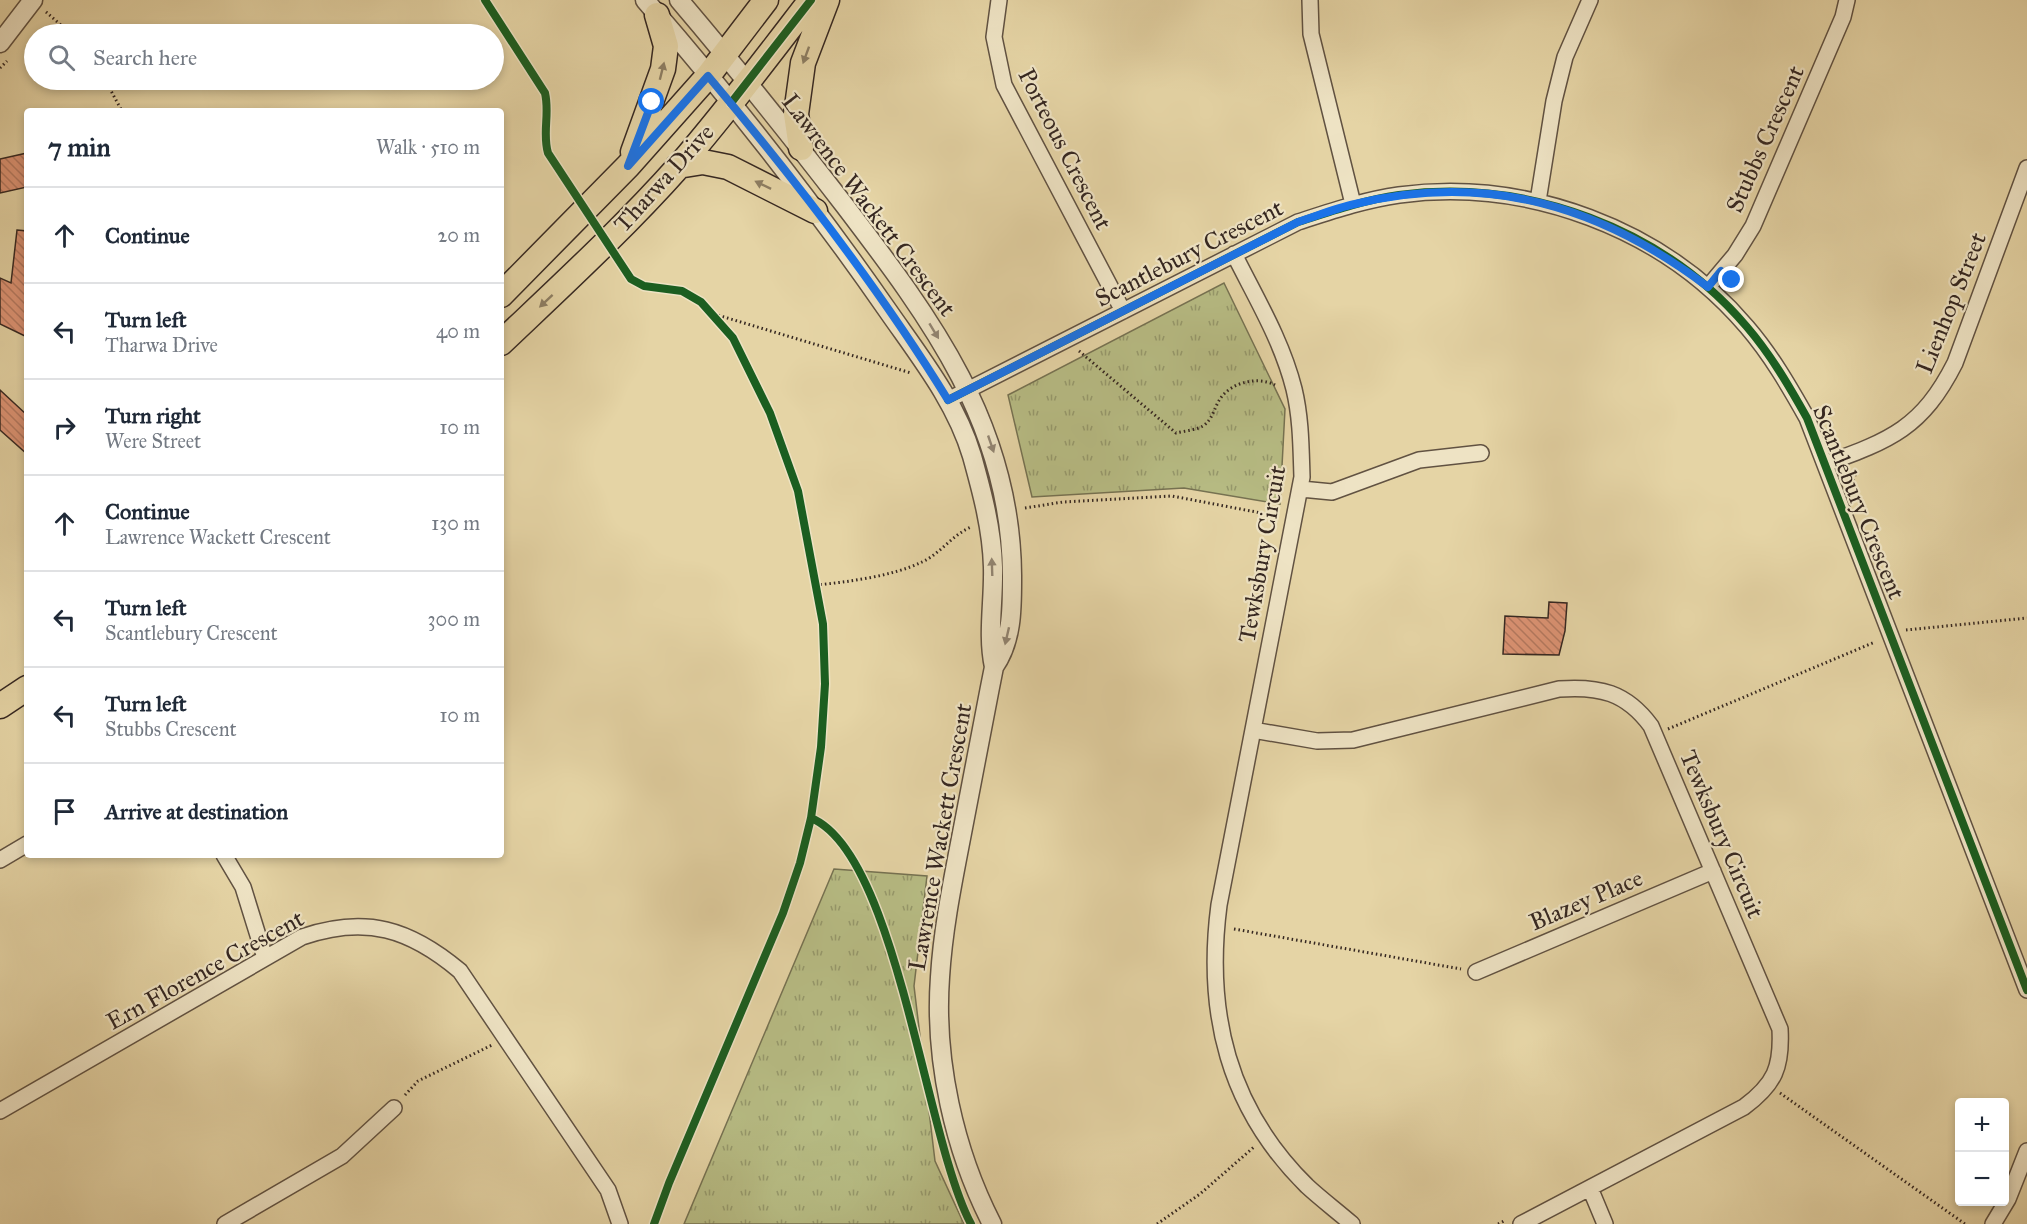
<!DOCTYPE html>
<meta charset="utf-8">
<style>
:root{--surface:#fff;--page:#f6f6f7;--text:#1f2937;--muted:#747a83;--line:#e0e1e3}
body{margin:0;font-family:"IM FELL Great Primer",serif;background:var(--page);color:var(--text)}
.controls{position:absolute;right:18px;bottom:18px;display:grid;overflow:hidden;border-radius:6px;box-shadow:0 3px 9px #0003}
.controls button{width:54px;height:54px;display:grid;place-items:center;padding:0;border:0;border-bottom:2px solid var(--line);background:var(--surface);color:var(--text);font:30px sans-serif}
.stop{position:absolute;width:18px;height:18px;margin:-14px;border:4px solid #1a73e8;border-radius:50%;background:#fff}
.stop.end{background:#1a73e8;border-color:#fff;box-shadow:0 2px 6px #0008}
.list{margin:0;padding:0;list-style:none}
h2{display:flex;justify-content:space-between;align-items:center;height:78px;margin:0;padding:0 24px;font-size:26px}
h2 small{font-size:20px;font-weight:400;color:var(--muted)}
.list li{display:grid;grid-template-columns:39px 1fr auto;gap:18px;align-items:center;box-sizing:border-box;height:96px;padding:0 24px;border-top:2px solid var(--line)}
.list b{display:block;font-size:22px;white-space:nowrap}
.list p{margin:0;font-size:20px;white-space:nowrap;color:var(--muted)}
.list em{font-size:20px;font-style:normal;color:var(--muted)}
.icon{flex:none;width:33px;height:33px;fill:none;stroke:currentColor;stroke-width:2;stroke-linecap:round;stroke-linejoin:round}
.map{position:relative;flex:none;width:2027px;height:1224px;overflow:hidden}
.search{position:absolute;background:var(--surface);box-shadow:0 3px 9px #0003;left:24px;top:24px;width:480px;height:66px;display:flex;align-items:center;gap:15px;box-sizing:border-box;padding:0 21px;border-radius:33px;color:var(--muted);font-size:22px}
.panel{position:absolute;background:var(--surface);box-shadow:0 3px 9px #0003;left:24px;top:108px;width:480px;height:750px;border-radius:6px}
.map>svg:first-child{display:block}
</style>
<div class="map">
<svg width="2027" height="1224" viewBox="0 0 2027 1224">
<defs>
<pattern id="park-tufts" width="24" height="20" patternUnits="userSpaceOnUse" patternTransform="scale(1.5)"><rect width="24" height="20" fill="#b7bc84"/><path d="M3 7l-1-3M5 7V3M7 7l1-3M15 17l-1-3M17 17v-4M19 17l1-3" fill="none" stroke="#96996c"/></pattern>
<pattern id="building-back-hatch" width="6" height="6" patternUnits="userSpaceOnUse" patternTransform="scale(1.5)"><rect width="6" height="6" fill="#de9475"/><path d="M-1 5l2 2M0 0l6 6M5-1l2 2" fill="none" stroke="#b57960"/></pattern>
</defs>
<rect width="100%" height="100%" fill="#e5d4a5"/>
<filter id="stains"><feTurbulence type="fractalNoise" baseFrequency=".00333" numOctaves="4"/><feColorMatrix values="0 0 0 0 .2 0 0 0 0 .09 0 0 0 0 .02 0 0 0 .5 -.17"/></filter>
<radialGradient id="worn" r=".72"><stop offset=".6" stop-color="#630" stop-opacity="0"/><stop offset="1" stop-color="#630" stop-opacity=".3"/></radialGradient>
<path fill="url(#park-tufts)" stroke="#767252" stroke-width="1.5" d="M1224 283 1285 409 1280 504 1184 488 1032 497 1008 395Z
M834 869 927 876 914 986 935 1161 964 1224H684Z"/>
<path fill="url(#building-back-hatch)" stroke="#352721" stroke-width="1.5" d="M27 153V187L0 193V159Z
M17 230 27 231V337L0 324V278L11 283Z
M0 390 27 415V454L0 430Z
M1549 602 1567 603 1565 631 1559 655 1503 654 1505 616 1548 618Z"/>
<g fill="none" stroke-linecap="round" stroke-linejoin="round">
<defs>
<path id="minor" d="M999 0 994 37 1004 85 1123 311
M1310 0 1311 34 1353 204
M1538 201 1554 101 1565 57 1590 0
M1234 254C1256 298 1282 341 1294 389 1301 418 1301 448 1302 477L1219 905C1205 1013 1228 1108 1307 1186 1321 1199 1337 1211 1352 1224
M1708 287 1735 255 1753 226 1843 17 1847 0
M948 400 1298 222C1332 211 1364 200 1399 195 1527 178 1663 228 1747 327 1771 355 1789 386 1807 418L2027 990
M1825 464C1891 440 1922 428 1955 363L2027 168
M1301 489 1332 492 1419 460 1481 453
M1253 730 1317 741 1353 740 1559 689C1599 686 1626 692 1651 726L1780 1029C1782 1067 1775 1084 1744 1107L1521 1224
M224 855 243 887 265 958
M0 860 27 844
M1476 972 1713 871
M0 1111 302 937C366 915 410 929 460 971L608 1190 620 1224
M1590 1188 1605 1224
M225 1224 342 1156 394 1108
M1993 1224 2008 1199 2027 1151"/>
<path id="tertiary" d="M645 0C731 99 813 203 888 311 920 357 956 402 972 456 982 492 992 529 993 567 994 601 987 634 994 667 983 722 973 777 962 833 953 880 943 928 940 977 934 1060 954 1150 992 1224
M679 0C736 67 791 136 845 206 931 319 1011 425 1012 575 1012 606 1013 640 994 667
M0 43 33 0"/>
<path id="primary" d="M801 148 796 114 803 63 827 0
M633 152 663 69 666 46 657 15
M678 166 703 162 728 167 815 211
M501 295 628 166 708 76 766 0
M501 343C562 285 624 228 680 165 726 112 768 56 811 0
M0 706 27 688"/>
</defs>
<use href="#minor" stroke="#615242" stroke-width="18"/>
<use href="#tertiary" stroke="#615242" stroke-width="21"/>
<use href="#primary" stroke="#352721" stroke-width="27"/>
<path stroke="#352721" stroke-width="3" stroke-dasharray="1.5 3" stroke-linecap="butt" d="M46 12 71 34
M0 68 7 61
M105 80 122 111
M714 314 911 373
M1079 351 1176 433C1184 431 1196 430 1203 426 1213 419 1214 408 1220 399 1231 382 1258 376 1275 385
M1851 484 1857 471
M1025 508 1063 502 1172 496 1277 516
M816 585C848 582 893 576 922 562 940 554 952 535 971 527
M1906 630 2027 618
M1668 729 1875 642
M1234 929 1461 969
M1780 1093 1965 1224
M405 1095 418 1081 492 1045
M1157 1224 1200 1194 1254 1147
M1498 1224 1506 1220"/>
<use href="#minor" stroke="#eee3c4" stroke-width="15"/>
<use href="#tertiary" stroke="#eee3c4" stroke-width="18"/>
<use href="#primary" stroke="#e5d4a5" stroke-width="24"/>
<defs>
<path id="cycleway" d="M485 0 545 93C550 114 542 133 548 153L631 279 644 286 682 291 701 302 733 338 770 413 798 491 823 624 825 684 821 747 811 818 800 863 783 913 669 1183 654 1224
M731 103 811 0
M948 400 1298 222C1332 211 1364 200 1399 195 1527 178 1663 228 1747 327 1771 355 1789 386 1807 418L2027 990
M811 818C897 853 925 1139 971 1224"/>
</defs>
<use href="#cycleway" stroke="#eee3c4" stroke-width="11"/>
<use href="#cycleway" stroke="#1b5e20" stroke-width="8"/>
</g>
<defs><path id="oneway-solid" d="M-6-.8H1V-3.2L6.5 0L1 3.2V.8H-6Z" transform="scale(1.5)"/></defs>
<g fill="#8d7e63">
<use href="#oneway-solid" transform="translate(806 55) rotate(110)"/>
<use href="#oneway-solid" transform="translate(662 71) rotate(-76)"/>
<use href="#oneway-solid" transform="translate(763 185) rotate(-154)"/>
<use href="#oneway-solid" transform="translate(546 301) rotate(137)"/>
</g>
<g fill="#928572">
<use href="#oneway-solid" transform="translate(934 331) rotate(59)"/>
<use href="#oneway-solid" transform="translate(991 444) rotate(71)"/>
<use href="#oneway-solid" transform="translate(992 567) rotate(-92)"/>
<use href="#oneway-solid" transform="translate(1007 636) rotate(103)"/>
</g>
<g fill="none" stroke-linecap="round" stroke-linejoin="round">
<path stroke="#1a73e8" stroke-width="8" d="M652 102 628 166 708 76C794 178 878 286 948 400L1298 222C1317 216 1336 208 1355 204 1488 172 1601 206 1708 287L1721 271 1732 280"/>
</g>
<g text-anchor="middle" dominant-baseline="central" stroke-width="4.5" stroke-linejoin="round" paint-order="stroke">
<g font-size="24" fill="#352721" stroke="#eee3c4">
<text transform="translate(1765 139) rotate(-66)">Stubbs Crescent</text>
<text transform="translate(1065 149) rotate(63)">Porteous Crescent</text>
<text transform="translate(664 178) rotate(-48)">Tharwa Drive</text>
<text transform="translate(869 205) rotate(53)">Lawrence Wackett Crescent</text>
<text transform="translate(1189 253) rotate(-27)">Scantlebury Crescent</text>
<text transform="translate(1951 303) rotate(-68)">Lienhop Street</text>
<text transform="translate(1859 502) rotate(68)">Scantlebury Crescent</text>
<text transform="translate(1262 554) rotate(-80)">Tewksbury Circuit</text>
<text transform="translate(1722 834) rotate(67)">Tewksbury Circuit</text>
<text transform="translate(940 837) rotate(-80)">Lawrence Wackett Crescent</text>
<text transform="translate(1586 900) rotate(-23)">Blazey Place</text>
<text transform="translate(205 970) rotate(-29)">Ern Florence Crescent</text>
</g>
</g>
<rect width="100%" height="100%" filter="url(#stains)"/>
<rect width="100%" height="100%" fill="url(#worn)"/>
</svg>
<div class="controls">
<button>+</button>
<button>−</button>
</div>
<div class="stop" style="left:652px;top:102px"></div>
<div class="stop end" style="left:1732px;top:280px"></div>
<div class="search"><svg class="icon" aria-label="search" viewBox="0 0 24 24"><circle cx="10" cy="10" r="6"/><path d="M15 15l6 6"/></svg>Search here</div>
<section class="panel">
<h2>7 min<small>Walk · 510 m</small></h2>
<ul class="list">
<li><svg class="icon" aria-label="ahead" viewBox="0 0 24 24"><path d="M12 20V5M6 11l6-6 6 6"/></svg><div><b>Continue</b></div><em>20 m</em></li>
<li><svg class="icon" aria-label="left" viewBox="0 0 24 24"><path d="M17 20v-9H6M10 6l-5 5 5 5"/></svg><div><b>Turn left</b><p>Tharwa Drive</p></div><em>40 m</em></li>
<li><svg class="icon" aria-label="right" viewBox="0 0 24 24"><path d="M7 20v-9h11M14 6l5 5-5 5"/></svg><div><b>Turn right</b><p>Were Street</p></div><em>10 m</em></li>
<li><svg class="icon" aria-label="ahead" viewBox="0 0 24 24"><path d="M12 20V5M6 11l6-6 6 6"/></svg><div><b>Continue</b><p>Lawrence Wackett Crescent</p></div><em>130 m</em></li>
<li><svg class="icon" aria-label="left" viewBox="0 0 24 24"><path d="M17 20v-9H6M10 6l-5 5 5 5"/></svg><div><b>Turn left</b><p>Scantlebury Crescent</p></div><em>300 m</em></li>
<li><svg class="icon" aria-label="left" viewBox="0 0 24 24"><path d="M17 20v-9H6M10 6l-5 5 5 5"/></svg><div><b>Turn left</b><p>Stubbs Crescent</p></div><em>10 m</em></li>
<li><svg class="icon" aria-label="arrive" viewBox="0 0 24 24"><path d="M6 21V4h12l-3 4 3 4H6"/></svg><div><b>Arrive at destination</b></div></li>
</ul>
</section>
</div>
